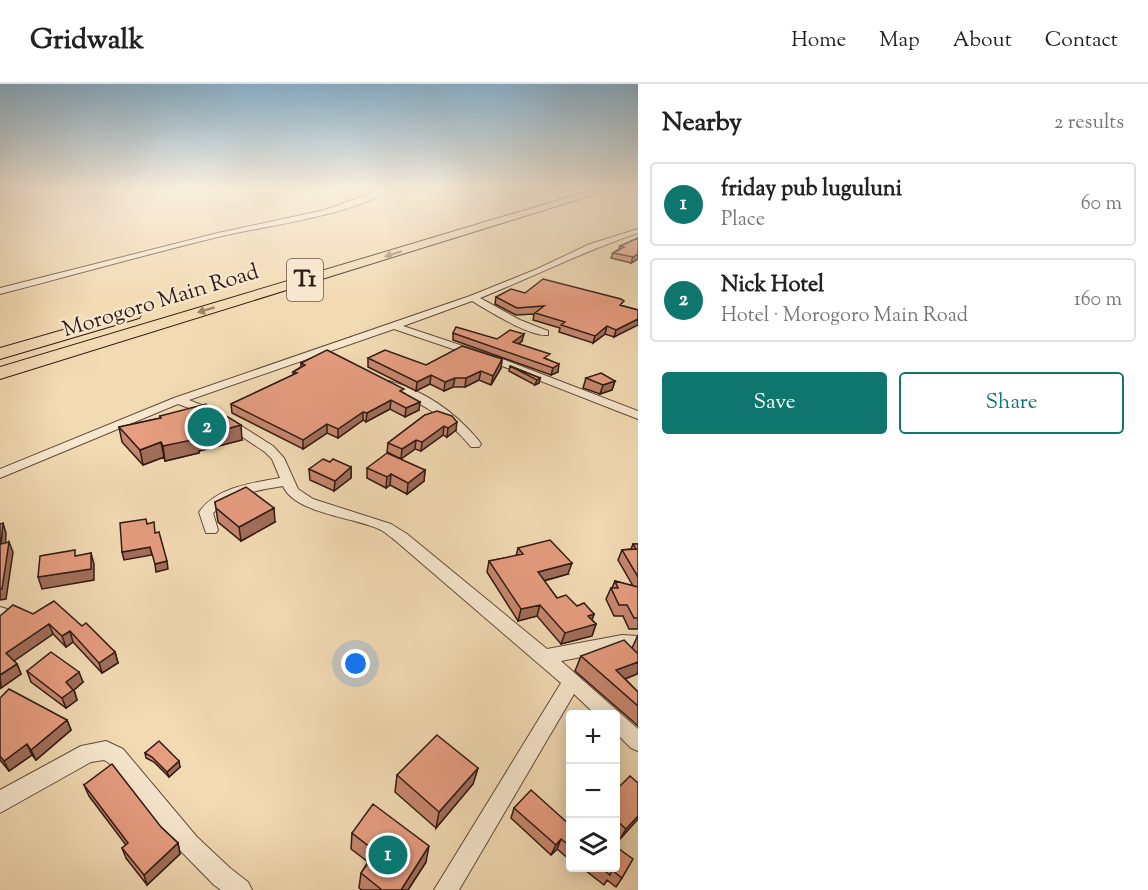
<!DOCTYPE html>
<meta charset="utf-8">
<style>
:root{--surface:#fff;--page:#f2f2f2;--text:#222;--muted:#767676;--line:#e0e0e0;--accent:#0f766e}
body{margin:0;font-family:"Sorts Mill Goudy",serif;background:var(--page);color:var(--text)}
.controls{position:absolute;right:18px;bottom:18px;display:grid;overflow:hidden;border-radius:6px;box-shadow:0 3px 15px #0003}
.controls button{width:54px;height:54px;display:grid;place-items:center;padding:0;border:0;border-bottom:2px solid var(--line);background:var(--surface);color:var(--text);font:30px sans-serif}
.you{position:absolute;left:356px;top:580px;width:21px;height:21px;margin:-15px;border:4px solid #fff;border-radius:50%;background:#1a73e8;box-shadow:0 0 0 9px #1a73e833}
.badge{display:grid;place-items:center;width:39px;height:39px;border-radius:50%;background:var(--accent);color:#fff;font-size:20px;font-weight:700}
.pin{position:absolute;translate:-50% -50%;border:3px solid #fff;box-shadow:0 2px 6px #0006}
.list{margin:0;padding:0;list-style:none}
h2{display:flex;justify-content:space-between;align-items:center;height:78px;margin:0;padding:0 24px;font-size:26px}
h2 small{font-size:20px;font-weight:400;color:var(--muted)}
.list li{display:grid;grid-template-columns:39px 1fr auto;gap:18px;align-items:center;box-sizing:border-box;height:84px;margin:0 12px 12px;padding:0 12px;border:2px solid var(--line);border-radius:6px}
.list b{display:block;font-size:22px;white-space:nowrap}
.list p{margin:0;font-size:20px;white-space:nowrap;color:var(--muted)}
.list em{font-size:20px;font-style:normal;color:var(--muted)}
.actions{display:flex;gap:12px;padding:18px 24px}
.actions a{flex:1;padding:14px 0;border:2px solid var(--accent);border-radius:6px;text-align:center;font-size:21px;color:var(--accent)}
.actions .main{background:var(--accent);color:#fff}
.icon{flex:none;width:33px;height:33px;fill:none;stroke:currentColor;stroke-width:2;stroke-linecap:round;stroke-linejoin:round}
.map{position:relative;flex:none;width:638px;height:806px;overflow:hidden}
header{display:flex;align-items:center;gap:36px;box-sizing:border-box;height:84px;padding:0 30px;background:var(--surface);border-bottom:2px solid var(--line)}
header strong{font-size:28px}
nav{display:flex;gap:33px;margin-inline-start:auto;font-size:21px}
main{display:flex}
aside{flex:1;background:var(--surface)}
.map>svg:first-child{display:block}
</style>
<header>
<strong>Gridwalk</strong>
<nav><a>Home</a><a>Map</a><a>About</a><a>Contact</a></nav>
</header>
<main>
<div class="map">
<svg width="638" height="806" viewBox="0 0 638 806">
<rect width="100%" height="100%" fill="#f2dab3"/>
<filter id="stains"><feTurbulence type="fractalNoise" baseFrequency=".00333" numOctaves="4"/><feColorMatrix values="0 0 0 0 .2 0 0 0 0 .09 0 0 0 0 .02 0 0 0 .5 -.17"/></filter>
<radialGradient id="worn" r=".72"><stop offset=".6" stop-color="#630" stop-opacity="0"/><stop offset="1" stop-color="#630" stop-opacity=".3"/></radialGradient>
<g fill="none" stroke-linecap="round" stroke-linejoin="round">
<defs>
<path id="minor" d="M385 104H393C354 131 270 141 222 152 147 170 74 191 0 210V204L218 149 325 126Z
M631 104H638V107L632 105Z
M638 145V149C584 167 533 193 480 214L520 236 548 247V251C530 253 489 227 472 217L403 242 505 276 638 327V335L497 280 394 245 189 316 219 328 273 362 284 374 298 405 313 415 391 440 407 450 547 565 622 551 638 552V566L622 565 561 577 638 645V667L631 664 616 649V630H595L574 610 459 806H434L561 599 397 458C392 454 386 449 381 446 355 433 295 430 283 402 257 406 233 410 213 429L218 446 216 449H206L199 428C217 403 252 399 280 394L272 375 265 368 211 332 178 320 0 394V385L174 314 470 212 537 185 590 160Z
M389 297C425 307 456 329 479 357L481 360 479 363H471C447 333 419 318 385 302L384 300Z
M0 523 7 525 9 529 7 533 0 535Z
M106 657 123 665 197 753 230 784 248 798 252 806H221L214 801 166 752 109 679 104 676 91 678 0 729V706L81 662Z"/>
<path id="trunk" d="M599 104H615L0 295V283Z
M133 226 141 231 139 234 0 275V264Z"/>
</defs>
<use href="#minor" stroke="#614b3c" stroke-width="2"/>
<use href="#trunk" stroke="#311b14" stroke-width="2"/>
<use href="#minor" fill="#f7e7ce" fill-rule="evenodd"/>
<use href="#trunk" fill="#f2dab3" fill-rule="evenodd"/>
</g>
<path fill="#c6876e" stroke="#311b14" stroke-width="1.5" d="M638 154V175L631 179 611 174 613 169 619 165 620 162Z
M525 209 623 222 638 226 614 253 605 250 593 259 559 248 560 244 533 236 534 230 516 231 495 220 496 213Z
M453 249 497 255 522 257 519 260 549 276 558 288 551 291 453 256Z
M368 274 426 281 502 275 501 284 491 301 479 296 465 303H453L444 307 430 300 416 307 368 283Z
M301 279 404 309 419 326 405 333 390 325 366 338 363 336 338 354 327 349 303 365 232 329 231 320 293 291V288L301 283Z
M510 282 540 294 539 299 535 301 509 287Z
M586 294 615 297 612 306 600 310 583 304Z
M425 331 456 346 447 353 443 351 421 367 415 365 401 375 387 368 388 359Z
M160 332 218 336 242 356 199 367V369L165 377 164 373 143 381 122 358 119 343 160 334Z
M330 378 351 383V394L334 407 310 396 309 385Z
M367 384 425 386 424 397 407 410 390 401 386 404 367 394Z
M215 418 275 438 241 457 218 438Z
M633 460H638V545H629L623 532H614L606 515 611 504H612L615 497 633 502 618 476 622 466 631 465Z
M518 464 568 490 544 497 557 514 577 522 594 530 592 536 596 540 592 552 561 560 537 532 518 537 487 488 489 477 516 472Z
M33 530 82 542 115 568 118 579 102 589 73 558 66 563 53 550 14 577 17 580 21 590 1 604 0 532Z
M638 551V587L637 590 625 595 638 608V642L575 587 581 572 632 564Z
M27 587 83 598 74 606 77 616 66 624 31 598Z
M0 614 67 636 71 646 36 676 32 671 9 687 0 676Z
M145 669 180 683 169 693 154 678 146 674Z
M478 684 473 700 436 744 395 708 397 691Z
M84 701 161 743 178 759 180 770 147 801 126 774 122 764 126 761 89 712Z
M615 707 638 735 620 755 615 751Z
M514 724 570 741V776L557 765 551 771 511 734Z
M352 749 426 778 408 806H362L359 804 361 789 368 778 351 765Z
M581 783H615L622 794 616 803 607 796 604 801Z"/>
<path fill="#a16e5a" stroke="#311b14" stroke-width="1.5" d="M638 170V175L631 179 633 173Z
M638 235V241L614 253 616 246Z
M607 242 605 250 593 259 595 252Z
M524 250 522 257 512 265 513 258Z
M502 275 501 284 491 301 493 292Z
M559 280 558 288 551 291 553 284Z
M481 287 479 296 465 303 466 294Z
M431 291 430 300 416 307 417 298Z
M455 294 453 303 444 307 445 298Z
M540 294 539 299 535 301 537 296Z
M615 297 612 306 600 310 603 301Z
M391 316 390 325 366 338 367 329Z
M420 318 419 326 405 333 406 324Z
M363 328V336L338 354V345Z
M457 338 456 346 447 353 448 344Z
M327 340V349L303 365V356Z
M241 341 242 356 199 367V369L165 377 163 362Z
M444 342 443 351 421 367 422 358Z
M416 356 415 365 401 375 402 365Z
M161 358 164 373 143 381 140 366Z
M351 383V394L334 407 335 397Z
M425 386 424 397 407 410 408 399Z
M391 390 390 401 386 404 387 393Z
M274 424 275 438 241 457 239 443Z
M3 439 6 449 5 470 1 460Z
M9 458 13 468 6 515 0 516V505Z
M150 463 152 471 124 476 122 468Z
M91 469 94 480V496L42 505 38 493Z
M167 477 168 485 156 488 155 480Z
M572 479 568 490 535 499 538 488Z
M540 521 537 532 518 537 521 525Z
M594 530 590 541 596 540 592 552 561 560 565 549 588 532Z
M49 540 53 550 11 579 6 569Z
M70 547 73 558 66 563 62 552Z
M115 568 118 579 102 589 99 579Z
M638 578V587L637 590 613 600 616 586Z
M17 580 21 590 1 604 0 591Z
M79 588 83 598 74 606 77 616 66 624 62 614 66 598Z
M67 636 71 646 36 676 31 666Z
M27 660 32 671 9 687 4 677Z
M179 677 180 683 169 693 167 688Z
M478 684 473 700 436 744 439 728Z
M638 732V735L620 755 626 745Z
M561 755 557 765 551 771 556 761Z
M178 759 180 770 147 801 144 791Z
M429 762 426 778 408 806H401Z"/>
<path fill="#e69d80" stroke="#311b14" stroke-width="1.5" d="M638 154V170L633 173 613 169 624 163 620 162Z
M543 195 621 215 624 217 620 221 638 226V235L616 246 607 242 595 252 561 241 565 238 535 229 544 222 517 224 496 213 511 205 525 209Z
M456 243 497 255 510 246 524 250 513 258 550 270 544 274 559 280 553 284 453 249Z
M462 262 502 275 493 292 481 287 466 294H455L445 298 431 291 417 298 368 274 385 266 426 281Z
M327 266 404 305 400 307 420 318 406 324 391 316 367 329 363 328 338 345 327 340 303 356 231 320 297 289 293 288 305 281 301 279Z
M510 282 540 294 537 296Z
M601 289 615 297 603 301 586 294Z
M206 320 218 336 228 333 241 341 196 353 197 355 163 362 161 358 140 366 119 343 161 334 160 332Z
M437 327 452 332 457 338 448 344 444 342 422 358 416 356 402 365 388 359 425 331Z
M387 369 425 386 408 399 391 390 387 393 367 384Z
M323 375 330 378 333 375 351 383 335 397 309 385Z
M246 403 274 424 239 443 216 424 215 418Z
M146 435 147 440 154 438 155 449 159 448 167 477 155 480 150 463 122 468 120 439Z
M3 439 1 460 9 458 2 505H0V440Z
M550 456 572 479 538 488 557 514 566 511 577 522 584 519 594 530 588 532 596 540 565 549 540 521 521 525 489 477 523 470 518 464Z
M633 460H638V493L622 466 636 465Z
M75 466V472L91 469V485L38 493 40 472Z
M615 497 638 503V534H634L627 521H619L611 504H618Z
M54 517 82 542 86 539 115 568 99 579 70 547 62 552 49 540 6 569 17 580 0 591V532L13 521 33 530Z
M624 556 638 570V578L616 586 638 608V622L581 572Z
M51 568 79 588 66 598 73 606 62 614 27 587Z
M9 605 67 636 31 666 27 660 4 677 0 672V614Z
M437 651 478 684 439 728 397 691Z
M159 657 179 677 167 688 152 673 145 669Z
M112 680 161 743 178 759 144 791 122 764 128 759 84 701Z
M630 692 638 699V732L626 745 615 735V707Z
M531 706 570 741V762L561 755 556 761 514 724Z
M373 720 429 762 401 806H382L361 789 376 768 352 749Z
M615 762 633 775 622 794 612 786 610 791 600 783H615Z"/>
<defs><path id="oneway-solid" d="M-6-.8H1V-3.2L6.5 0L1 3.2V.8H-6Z" transform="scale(1.5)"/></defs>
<g fill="#9b846b">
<use href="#oneway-solid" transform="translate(393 170) rotate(163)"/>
<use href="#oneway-solid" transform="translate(206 226) rotate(163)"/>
</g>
<linearGradient id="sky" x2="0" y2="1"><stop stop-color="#8ab6d4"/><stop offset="0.48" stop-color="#f9eedd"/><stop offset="1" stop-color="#f9eedd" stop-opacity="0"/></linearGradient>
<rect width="638" height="217" fill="url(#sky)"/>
<g text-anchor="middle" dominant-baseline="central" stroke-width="4.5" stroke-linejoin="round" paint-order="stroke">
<g font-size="22" fill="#311b14" stroke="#f7e7ce">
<text transform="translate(161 218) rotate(-17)">Morogoro Main Road</text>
</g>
<rect fill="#f7e7ce" stroke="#6c584c" stroke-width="1.5" x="287" y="175" width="36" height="42" rx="4.5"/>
<g font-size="24" font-weight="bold" fill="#311b14">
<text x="305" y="196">T1</text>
</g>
</g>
<rect width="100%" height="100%" filter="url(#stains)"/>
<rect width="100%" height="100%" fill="url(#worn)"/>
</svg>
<div class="controls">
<button>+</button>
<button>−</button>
<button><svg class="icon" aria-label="layers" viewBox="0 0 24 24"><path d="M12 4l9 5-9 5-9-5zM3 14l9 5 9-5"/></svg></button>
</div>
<div class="you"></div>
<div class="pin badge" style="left:388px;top:771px">1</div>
<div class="pin badge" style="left:207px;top:343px">2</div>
</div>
<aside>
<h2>Nearby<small>2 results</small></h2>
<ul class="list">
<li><span class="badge">1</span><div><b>friday pub luguluni</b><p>Place</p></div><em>60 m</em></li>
<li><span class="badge">2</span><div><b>Nick Hotel</b><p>Hotel · Morogoro Main Road</p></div><em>160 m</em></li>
</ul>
<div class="actions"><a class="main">Save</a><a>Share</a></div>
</aside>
</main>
